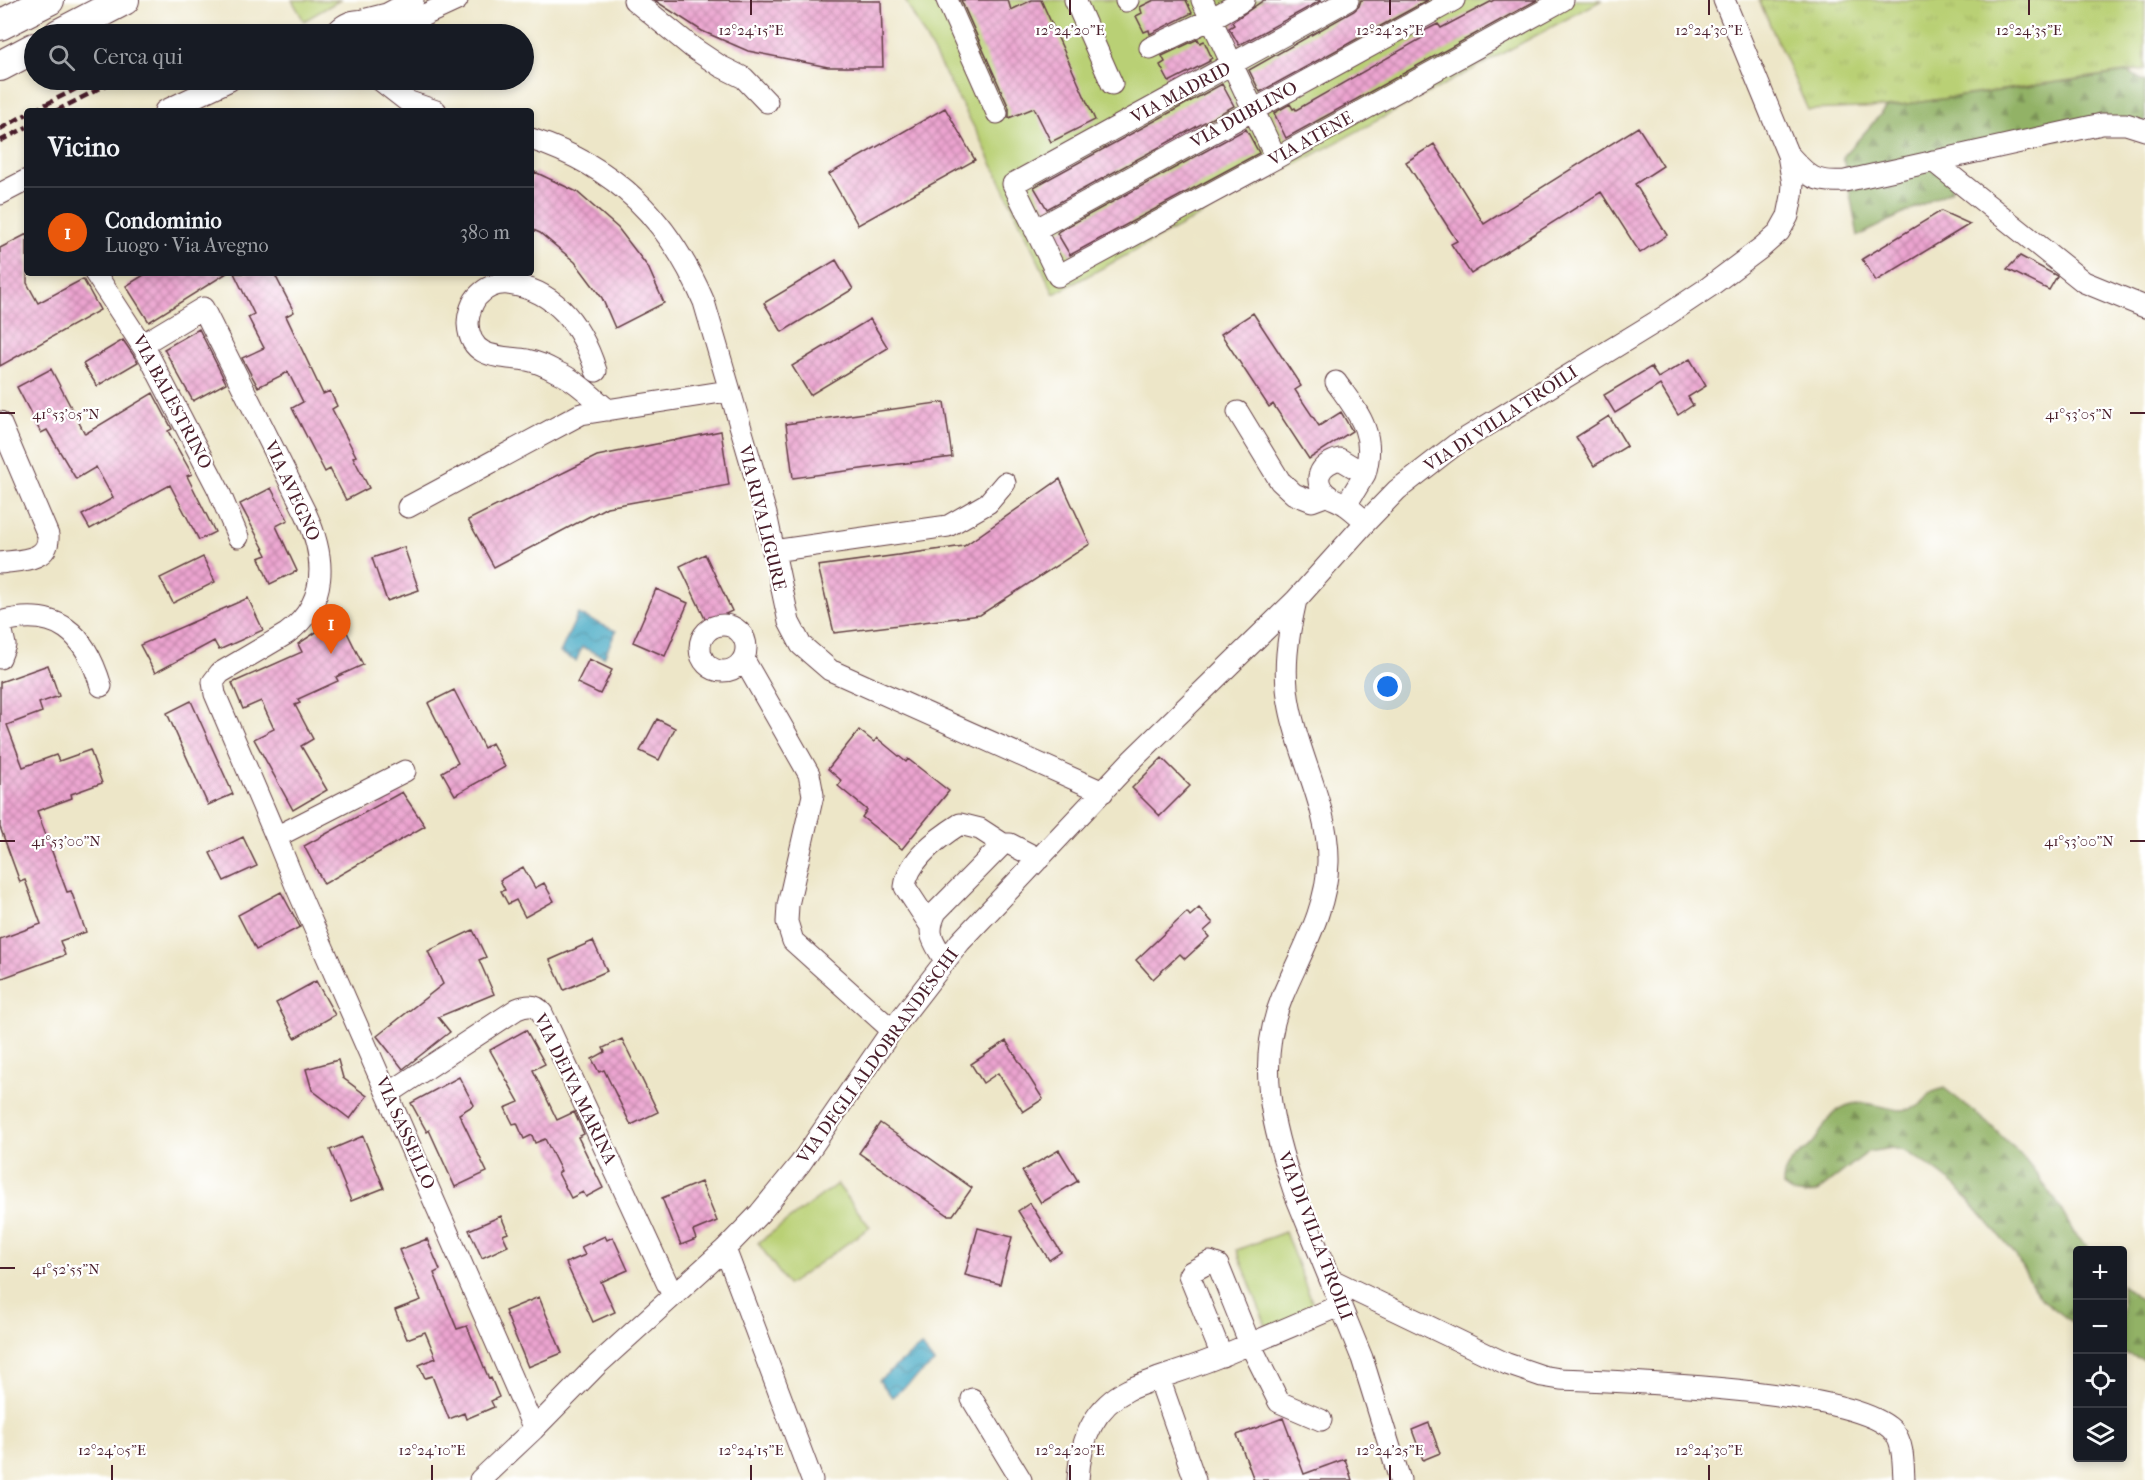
<!DOCTYPE html>
<html lang="it">
<meta charset="utf-8">
<style>
:root{--surface:#171b24;--page:#20242c;--text:#f1f3f6;--muted:#9ea1a6;--line:#363941;--accent:#ea580c}
body{margin:0;font-family:"IM FELL French Canon",serif;background:var(--page);color:var(--text)}
.controls{position:absolute;right:18px;bottom:18px;display:grid;overflow:hidden;border-radius:6px;box-shadow:0 3px 9px #0003}
.controls button{width:54px;height:54px;display:grid;place-items:center;padding:0;border:0;border-bottom:2px solid var(--line);background:var(--surface);color:var(--text);font:30px sans-serif}
.you{position:absolute;left:1388px;top:687px;width:21px;height:21px;margin:-15px;border:4px solid #fff;border-radius:50%;background:#1a73e8;box-shadow:0 0 0 9px #1a73e833}
.badge{display:grid;place-items:center;width:39px;height:39px;border-radius:50%;background:var(--accent);color:#fff;font-size:20px;font-weight:700}
.pin{position:absolute;translate:-50% -50px;filter:drop-shadow(0 2px 3px #0008)}
.pin::after{content:'';position:absolute;top:32px;width:21px;height:18px;background:inherit;clip-path:polygon(0 0,100% 0,50% 100%)}
.list{margin:0;padding:0;list-style:none}
h2{display:flex;justify-content:space-between;align-items:center;height:78px;margin:0;padding:0 24px;font-size:26px}
h2 small{font-size:20px;font-weight:400;color:var(--muted)}
.list li{display:grid;grid-template-columns:39px 1fr auto;gap:18px;align-items:center;box-sizing:border-box;height:90px;padding:0 24px;border-top:2px solid var(--line)}
.list b{display:block;font-size:22px;white-space:nowrap}
.list p{margin:0;font-size:20px;white-space:nowrap;color:var(--muted)}
.list em{font-size:20px;font-style:normal;color:var(--muted)}
.icon{flex:none;width:33px;height:33px;fill:none;stroke:currentColor;stroke-width:2;stroke-linecap:round;stroke-linejoin:round}
.map{position:relative;flex:none;width:2145px;height:1480px;overflow:hidden}
.search{position:absolute;background:var(--surface);box-shadow:0 3px 9px #0003;left:24px;top:24px;width:510px;height:66px;display:flex;align-items:center;gap:15px;box-sizing:border-box;padding:0 21px;border-radius:33px;color:var(--muted);font-size:22px}
.panel{position:absolute;background:var(--surface);box-shadow:0 3px 9px #0003;left:24px;top:108px;width:510px;height:168px;border-radius:6px}
.map>svg:first-child{display:block}
</style>
<div class="map">
<svg width="2145" height="1480" viewBox="0 0 2145 1480">
<defs>
<pattern id="grass-tufts" width="24" height="20" patternUnits="userSpaceOnUse" patternTransform="scale(1.5)"><rect width="24" height="20" fill="#b9d074"/><path d="M3 7l-1-3M5 7V3M7 7l1-3M15 17l-1-3M17 17v-4M19 17l1-3" fill="none" stroke="#a1b265"/></pattern>
<pattern id="forest-firs" width="22" height="20" patternUnits="userSpaceOnUse" patternTransform="scale(1.5)"><rect width="22" height="20" fill="#92b266"/><path d="M5 1l3.5 6h-7zM16 11l3.5 6h-7z" fill="#799054"/></pattern>
<pattern id="water-waves" width="16" height="10" patternUnits="userSpaceOnUse" patternTransform="scale(1.5)"><rect width="16" height="10" fill="#43a8c3"/><path d="M0 5q4-4 8 0t8 0" fill="none" stroke="#3a889f"/></pattern>
<pattern id="building-cross-hatch" width="8" height="8" patternUnits="userSpaceOnUse" patternTransform="scale(1.5)"><rect width="8" height="8" fill="#eca4d0"/><path d="M0 0l8 8M0 8l8-8" fill="none" stroke="#c185a9"/></pattern>
</defs>
<rect width="100%" height="100%" fill="#fff"/>
<filter id="ink" filterUnits="userSpaceOnUse"><feTurbulence type="fractalNoise" baseFrequency=".0167" numOctaves="2"/><feDisplacementMap in="SourceGraphic" scale="12" xChannelSelector="R" yChannelSelector="G"/><feConvolveMatrix kernelMatrix="1 2 1 2 8 2 1 2 1" color-interpolation-filters="sRGB"/></filter>
<filter id="wash" filterUnits="userSpaceOnUse"><feTurbulence type="fractalNoise" baseFrequency=".008" numOctaves="4" result="noise"/><feDisplacementMap in="SourceGraphic" scale="24" xChannelSelector="R" yChannelSelector="G"/><feGaussianBlur stdDeviation="1.35" result="paint"/><feColorMatrix in="noise" values="0 0 0 0 0 0 0 0 0 0 0 0 0 0 0 0 0 1.4 0 .05"/><feComposite in="paint" operator="in"/></filter>
<g filter="url(#wash)">
<rect width="100%" height="100%" fill="#ede6c8"/>
<path fill="url(#grass-tufts)" stroke="#827850" stroke-width="1.5" d="M1759 0H2145V69L1887 107 1808 110Z"/>
<path fill="url(#forest-firs)" stroke="#6e6848" stroke-width="1.5" d="M2128 72 2145 82V130L1940 151 1952 190 1858 236 1843 157 1887 107Z
M1944 1088 1987 1122 2023 1157 2055 1199 2074 1233 2090 1250H2078L2077 1326 2039 1297 2014 1253 1956 1186 1927 1164 1905 1151 1892 1148 1868 1152 1817 1192 1805 1195 1793 1193 1783 1186C1783 1163 1795 1160 1810 1146 1820 1137 1823 1122 1834 1113 1865 1089 1887 1117 1914 1108 1925 1104 1924 1099 1931 1093 1934 1091 1940 1090 1944 1088Z
M2122 1285 2145 1303V1360L2123 1353Z"/>
<path fill="#b9d074" stroke="#827850" stroke-width="1.5" d="M292 0H340L304 21Z
M905 0H1602L1054 294 982 142Z
M837 1184 870 1227 788 1285 758 1243Z
M1285 1232 1315 1310 1267 1328 1237 1250Z"/>
<path fill="url(#water-waves)" stroke="#466477" stroke-width="1.5" d="M578 614 616 631 604 657 582 647 576 661 560 653Z
M921 1346 934 1363 892 1397 879 1380Z"/>
<g id="blocks">
<path fill="url(#building-cross-hatch)" d="M654 0 881 1 883 67H828L748 51 702 31Z
M961 0H1008L1011 10 1032 0H1041L1095 120 1051 142 1034 108 1009 118V108Z
M1154 0H1186L1192 13 1150 34 1149 30 1144 32 1136 16 1142 13 1140 7Z
M1264 0H1322L1239 45 1229 28 1234 25 1232 22Z
M1361 0H1428L1260 92 1249 70 1354 11 1359 6Z
M1494 0H1537L1286 138 1274 113 1290 104 1293 109 1295 108 1296 110 1424 37 1422 32 1438 24 1441 28Z
M1198 39 1200 43 1204 41 1212 58 1209 60 1210 61 1169 82 1160 65 1165 62 1162 56Z
M1222 84 1234 106 1047 209 1034 187Z
M945 108 975 160 858 225 829 174Z
M1638 127 1663 166 1635 184 1667 235 1640 253 1601 192 1471 274 1451 244 1457 241 1406 162 1434 144 1484 224Z
M1246 129 1259 153 1070 255 1057 233 1059 231Z
M535 172 577 192 618 228 648 267 664 303 615 328 602 298 575 262 540 233 531 229V180Z
M1941 211 1970 224 1876 281 1862 259Z
M27 234V283L38 303 83 279 100 310 0 366V248Z
M2020 256 2057 276 2049 290 2007 269Z
M836 260 853 289 782 332 764 303Z
M147 273H227L149 322 126 286Z
M234 273H274L294 312 286 316 323 394 330 391 337 406 332 409 356 456 353 457 369 488 346 500 330 469 325 472 292 408 303 402 288 372 258 387 242 358 264 348 248 317 254 314Z
M1253 313 1301 386 1295 390 1319 426 1341 412 1351 429 1352 431 1309 459 1273 404 1269 407 1221 334Z
M870 319 888 348 810 395 792 366Z
M199 329 226 383 193 401 164 349Z
M123 340 138 362 97 386 83 364Z
M1690 359 1706 386 1688 397 1693 405 1678 415 1660 385 1615 413 1604 395 1651 367 1658 378Z
M51 369 85 434 153 393 172 429 168 431 192 474 187 476 215 532 199 540 170 485 90 529 82 515 113 498 96 467 76 479 47 430 41 433 17 387Z
M944 402 952 457 793 478 786 424Z
M1609 416 1627 446 1594 466 1576 437Z
M721 431 729 485 607 507 494 567 468 520 597 456Z
M1060 479 1090 544 980 615 834 633 818 566 964 546Z
M271 488 288 520 276 526 297 571 270 584 259 558 267 555 240 504Z
M404 547 419 590 387 601 372 558Z
M705 554 732 611 707 623 680 566Z
M203 557 215 582 173 603 160 578Z
M656 589 688 603 665 656 633 642Z
M248 598 263 630 219 650 214 641 155 673 140 645Z
M339 616 363 665 336 677 338 681 298 699 300 703 295 705 313 739 301 746 327 790 293 810 254 739 274 729 261 701 243 709 232 683 302 652 298 644 324 627V623Z
M589 659 612 670 600 694 577 683Z
M48 665 59 696 39 703 42 712 7 725 23 767 56 755 59 761 90 750 102 783 71 794 72 798 37 811 67 892 71 891 86 932 60 941 65 955 0 979V939L41 924 25 880 20 882 0 827V682Z
M454 690 484 748 492 743 505 767 455 795 442 772 458 763 428 703Z
M191 701 233 794 208 805 167 713Z
M657 719 675 728 659 760 640 751Z
M859 730 874 742 877 738 906 762 908 759 949 791 902 849 862 817 867 810 838 786 842 781 828 769Z
M1162 758 1190 786 1160 816 1132 788Z
M402 792 425 826 324 884 304 846Z
M243 837 257 866 224 881 210 853Z
M523 867 535 888 544 883 554 901 525 917 516 900 508 904 501 891 505 890 500 880Z
M281 892 300 927 256 950 238 915Z
M1199 908 1213 923 1204 931 1209 937 1185 959 1180 954 1153 979 1136 960 1187 912 1190 916Z
M473 930 486 957 479 960 494 994 438 1017 450 1032 403 1069 377 1036 443 984 428 951Z
M593 941 607 971 564 990 550 960Z
M316 981 335 1015 295 1038 276 1003Z
M526 1030 545 1064 533 1070 557 1120 574 1112 584 1134 578 1137 603 1188 586 1197 583 1192 571 1198 558 1173 561 1171 545 1139 535 1143 532 1135 524 1139 517 1123 513 1124 505 1108 519 1102 490 1050Z
M622 1039 658 1112 631 1125 604 1070 599 1072 592 1059 605 1052 603 1048Z
M1006 1041 1043 1099 1023 1112 998 1073 983 1083 971 1064Z
M338 1060 343 1078 367 1096 350 1119 312 1090 306 1069Z
M459 1077 474 1105 459 1114 487 1172 455 1187 429 1130 427 1132 411 1103Z
M880 1123 972 1188 953 1215H948L859 1153Z
M363 1136 384 1188 351 1201 330 1150Z
M1059 1150 1078 1181 1041 1203 1022 1171Z
M701 1182 717 1221 693 1231 696 1239 681 1245 662 1198Z
M1030 1203 1061 1252 1049 1260 1018 1211Z
M501 1216 508 1233 503 1235 508 1246 482 1258 469 1230Z
M978 1228 1012 1237 1000 1284 965 1275Z
M605 1236 607 1240 613 1237 628 1270 601 1282 615 1312 593 1322 566 1263 585 1255 581 1247Z
M427 1239 440 1270 434 1273 457 1329 467 1326 489 1379 491 1378 499 1397 491 1401 494 1407 466 1419 464 1413 449 1419 432 1376 425 1378 419 1365 436 1358 425 1332 407 1339 395 1310 421 1300 399 1250Z
M539 1297 562 1353 528 1367 505 1311Z
M1283 1418 1304 1474 1345 1459 1352 1480H1254L1237 1435Z
M1429 1423 1440 1453 1423 1460 1412 1430Z"/>
</g>
</g>
<g filter="url(#ink)">
<use href="#blocks" fill-opacity="0" stroke="#623d43" stroke-width="1.5"/>
<g fill="none" stroke-linecap="round" stroke-linejoin="round">
<defs>
<path id="minor" d="M634 0 693 48 720 66 744 78 767 102
M947 0 997 113
M1075 0 1112 84
M1202 0 1276 158
M1348 0 1013 184 1058 276 1276 158 1563 0
M1126 1 1128 0
M363 20 387 14 413 0
M335 34C348 17 372 15 385 34
M394 34 405 24 457 0
M1150 48 1211 19 1244 0
M380 80 407 101 436 111
M165 111 230 80
M531 139C617 167 669 220 704 302L766 514 789 622 801 645 830 670 1103 792
M1789 155C1809 177 1814 183 1845 181L2102 124H2126L2145 130
M1933 161 2084 282 2145 307
M0 194 27 180
M1035 230 1454 0
M95 273 149 356 218 489 238 537
M143 344 203 308 306 514C326 558 329 603 286 634L220 673 213 682 215 694 276 837 405 771
M596 371C582 327 557 290 508 284 496 283 487 287 479 295 472 301 468 315 468 324 470 360 501 356 527 360 537 362 548 367 557 372 576 380 592 397 608 410
M1336 382C1358 413 1377 433 1365 474
M1238 412 1280 481 1294 494 1312 501 1328 495
M0 422 48 535C50 562 19 560 0 563
M1346 505 1365 474 1340 459C1319 464 1310 482 1330 497 1336 500 1342 502 1347 506 1354 511 1360 517 1366 522
M408 507 581 414 728 391
M773 551 948 526 988 503 1005 483
M1296 600C1288 636 1282 671 1290 708 1300 760 1329 808 1328 862 1327 910 1301 952 1283 995 1255 1063 1272 1127 1295 1194L1362 1358 1400 1480
M0 622C58 607 85 633 101 686
M700 648a23 23 0 1 1 46 0a23 23 0 1 1-46 0Z
M0 658 5 645 0 622
M744 660 809 774 813 795 788 905 787 922 793 941 892 1030
M276 837 296 886 534 1429
M930 925 905 887C908 860 938 838 960 824L980 829 1003 844
M945 961C934 941 925 935 936 912L1003 844H1010L1039 859
M388 1094 517 1009C527 1005 536 1004 542 1013L673 1296
M725 1249 812 1480
M1330 1279 1507 1364 1542 1376 1560 1379C1622 1382 1858 1388 1894 1432 1904 1444 1903 1465 1904 1480
M972 1399 1021 1480
M1321 1420 1279 1402 1250 1344 1341 1305
M480 1480 534 1429 597 1365 725 1249 760 1213 800 1164 892 1030 960 942 1133 759 1296 600 1366 522 1397 490 1455 445 1664 317 1709 287 1761 248 1779 232 1788 216 1792 196 1793 184 1788 155 1724 0
M1078 1480C1080 1443 1092 1408 1128 1390 1138 1385 1149 1382 1159 1378
M1195 1480 1159 1378C1190 1368 1220 1357 1250 1344L1218 1265 1210 1262 1191 1272 1189 1275 1222 1356"/>
<path id="highway" d="M0 25 49 0
M59 34 124 0
M0 66 34 48"/>
</defs>
<use href="#minor" stroke="#623d43" stroke-width="23"/>
<use href="#highway" stroke="#623d43" stroke-width="32"/>
<use href="#minor" stroke="#fff" stroke-width="21"/>
<use href="#highway" stroke="#fff" stroke-width="30"/>
<path stroke="#4a1f2b" stroke-width="4.5" stroke-dasharray="9 4.5" stroke-linecap="butt" d="M33 111 93 80
M56 111 116 80
M0 129 27 114
M0 141 27 127"/>
</g>
</g>
<path fill="none" stroke="#4a1f2b" stroke-width="2" d="M751 0V15M1070 0V15M1390 0V15M1709 0V15M2029 0V15M0 413H15M2130 413H2145M0 841H15M2130 841H2145M0 1268H15M112 1465V1480M432 1465V1480M751 1465V1480M1070 1465V1480M1390 1465V1480M1709 1465V1480"/>
<g text-anchor="middle" dominant-baseline="central" stroke-width="4.5" stroke-linejoin="round" paint-order="stroke">
<g font-size="18" fill="#4a1f2b" stroke="#fff">
<text transform="translate(1181 93) rotate(-28)">VIA MADRID</text>
<text transform="translate(1244 115) rotate(-29)">VIA DUBLINO</text>
<text transform="translate(1311 139) rotate(-29)">VIA ATENE</text>
<text transform="translate(172 402) rotate(62)">VIA BALESTRINO</text>
<text transform="translate(1501 419) rotate(-33)">VIA DI VILLA TROILI</text>
<text transform="translate(292 491) rotate(65)">VIA AVEGNO</text>
<text transform="translate(762 518) rotate(76)">VIA RIVA LIGURE</text>
<text transform="translate(878 1056) rotate(-54)">VIA DEGLI ALDOBRANDESCHI</text>
<text transform="translate(575 1089) rotate(64)">VIA DEIVA MARINA</text>
<text transform="translate(405 1133) rotate(66)">VIA SASSELLO</text>
<text transform="translate(1315 1236) rotate(69)">VIA DI VILLA TROILI</text>
</g>
</g>
<g font-size="15" text-anchor="middle" fill="#4a1f2b" stroke="#fff" stroke-width="4.5" stroke-linejoin="round" paint-order="stroke">
<text x="751" y="35">12°24'15"E</text>
<text x="1070" y="35">12°24'20"E</text>
<text x="1390" y="35">12°24'25"E</text>
<text x="1709" y="35">12°24'30"E</text>
<text x="2029" y="35">12°24'35"E</text>
<text x="66" y="419">41°53'05"N</text>
<text x="2079" y="419">41°53'05"N</text>
<text x="66" y="846">41°53'00"N</text>
<text x="2079" y="846">41°53'00"N</text>
<text x="66" y="1274">41°52'55"N</text>
<text x="112" y="1455">12°24'05"E</text>
<text x="432" y="1455">12°24'10"E</text>
<text x="751" y="1455">12°24'15"E</text>
<text x="1070" y="1455">12°24'20"E</text>
<text x="1390" y="1455">12°24'25"E</text>
<text x="1709" y="1455">12°24'30"E</text>
</g>
</svg>
<div class="controls">
<button>+</button>
<button>−</button>
<button><svg class="icon" aria-label="locate" viewBox="0 0 24 24"><circle cx="12" cy="12" r="6"/><path d="M12 2v4M12 18v4M2 12h4M18 12h4"/></svg></button>
<button><svg class="icon" aria-label="layers" viewBox="0 0 24 24"><path d="M12 4l9 5-9 5-9-5zM3 14l9 5 9-5"/></svg></button>
</div>
<div class="you"></div>
<div class="pin badge" style="left:331px;top:654px">1</div>
<div class="search"><svg class="icon" aria-label="search" viewBox="0 0 24 24"><circle cx="10" cy="10" r="6"/><path d="M15 15l6 6"/></svg>Cerca qui</div>
<section class="panel">
<h2>Vicino<small></small></h2>
<ul class="list">
<li><span class="badge">1</span><div><b>Condominio</b><p>Luogo · Via Avegno</p></div><em>380 m</em></li>
</ul>
</section>
</div>
